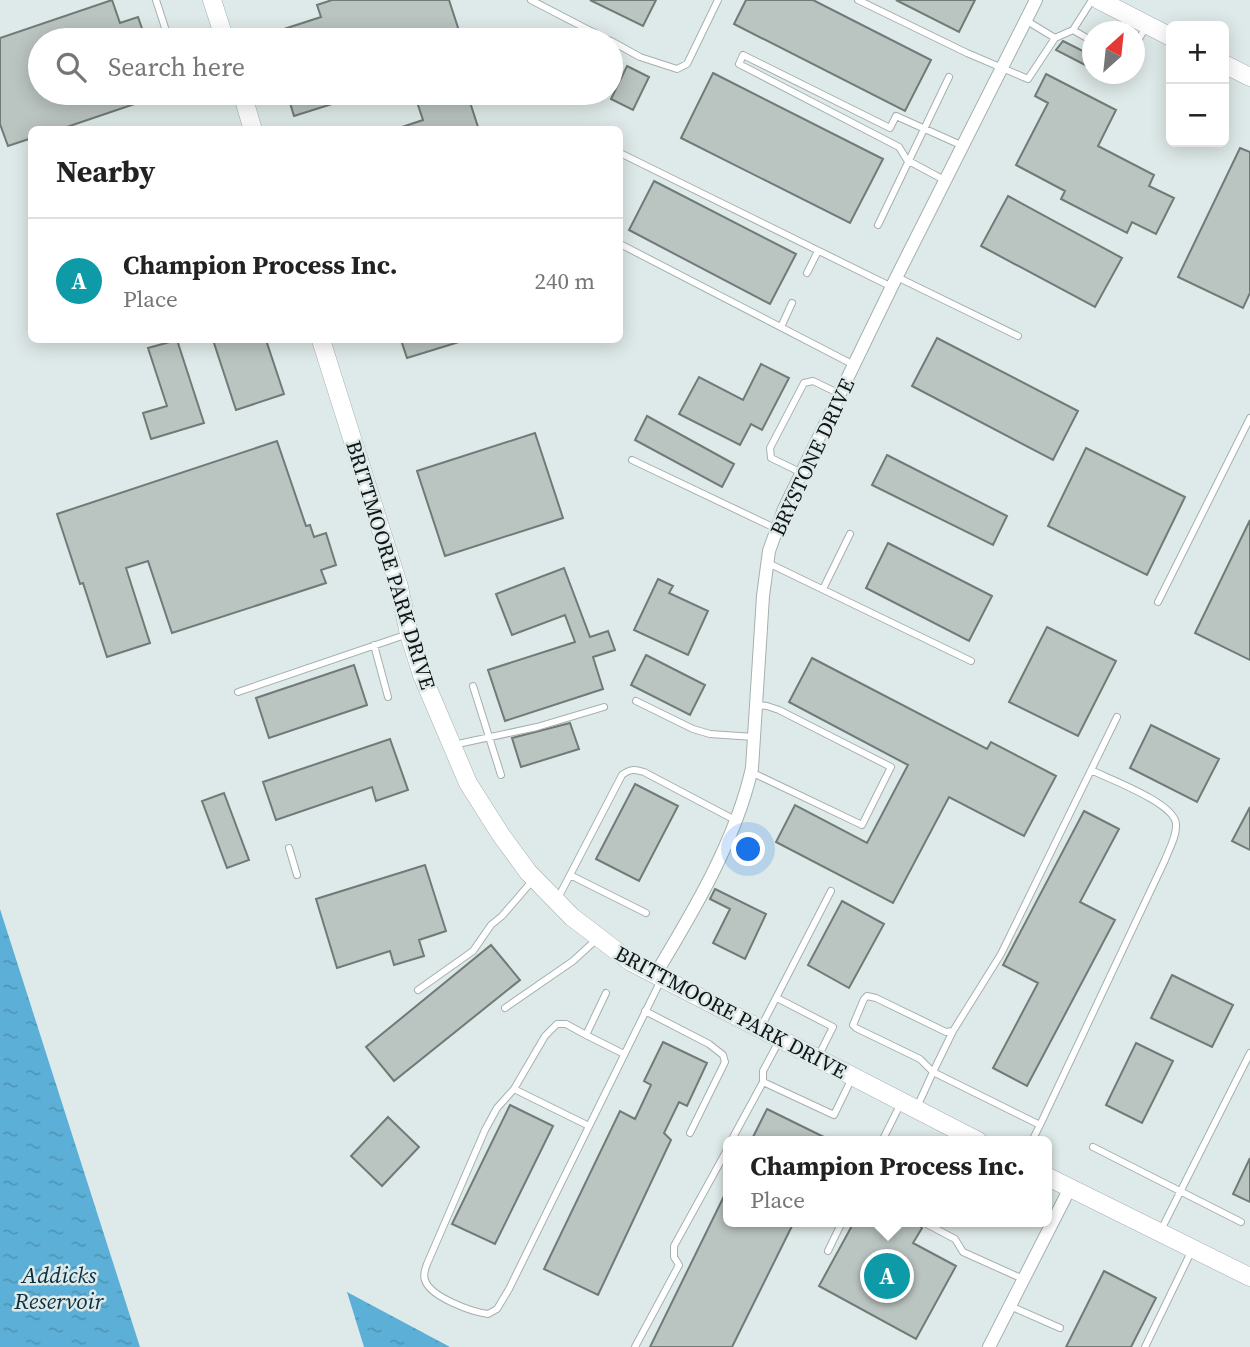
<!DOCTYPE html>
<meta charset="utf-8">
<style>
:root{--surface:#fff;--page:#f6f6f6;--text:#222;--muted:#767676;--line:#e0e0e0;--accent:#6e5e2c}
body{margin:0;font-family:"Source Serif 4",serif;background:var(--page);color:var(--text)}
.controls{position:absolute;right:21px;top:21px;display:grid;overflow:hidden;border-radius:10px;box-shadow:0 4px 18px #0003}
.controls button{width:63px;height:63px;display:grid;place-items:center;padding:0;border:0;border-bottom:2px solid var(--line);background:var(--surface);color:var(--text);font:35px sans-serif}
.compass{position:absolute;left:1082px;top:21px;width:63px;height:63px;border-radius:50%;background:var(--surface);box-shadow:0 4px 18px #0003;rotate:27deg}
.you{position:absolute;left:749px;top:850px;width:24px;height:24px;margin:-18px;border:5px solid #fff;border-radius:50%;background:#1a73e8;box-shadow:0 0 0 10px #1a73e833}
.badge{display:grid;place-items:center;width:46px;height:46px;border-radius:50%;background:var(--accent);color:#fff;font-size:23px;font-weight:700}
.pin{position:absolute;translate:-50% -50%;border:4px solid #fff;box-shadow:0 2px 7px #0006}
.popup{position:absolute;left:723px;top:1136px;width:329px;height:91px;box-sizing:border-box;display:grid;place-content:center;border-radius:10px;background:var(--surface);filter:drop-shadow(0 2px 5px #0005);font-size:23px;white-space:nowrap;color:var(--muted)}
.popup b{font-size:26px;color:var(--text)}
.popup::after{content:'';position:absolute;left:50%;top:100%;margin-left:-14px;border:14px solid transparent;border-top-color:var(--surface)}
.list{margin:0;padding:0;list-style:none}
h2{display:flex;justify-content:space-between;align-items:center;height:91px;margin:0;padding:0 28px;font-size:30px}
h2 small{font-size:23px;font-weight:400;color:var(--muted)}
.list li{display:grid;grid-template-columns:46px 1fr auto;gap:21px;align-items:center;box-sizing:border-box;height:126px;padding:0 28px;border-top:2px solid var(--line)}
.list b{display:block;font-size:26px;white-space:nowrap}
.list p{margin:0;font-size:23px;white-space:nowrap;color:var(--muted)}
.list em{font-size:23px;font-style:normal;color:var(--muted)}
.icon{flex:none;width:38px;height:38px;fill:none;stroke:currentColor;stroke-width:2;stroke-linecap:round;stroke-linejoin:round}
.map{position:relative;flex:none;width:1250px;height:1347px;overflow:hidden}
.search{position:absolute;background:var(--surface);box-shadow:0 4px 18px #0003;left:28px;top:28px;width:595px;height:77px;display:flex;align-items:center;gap:18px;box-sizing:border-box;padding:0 24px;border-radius:38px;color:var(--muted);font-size:26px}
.panel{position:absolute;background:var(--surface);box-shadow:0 4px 18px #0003;left:28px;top:126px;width:595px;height:217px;border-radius:10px}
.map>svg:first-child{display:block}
</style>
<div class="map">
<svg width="1250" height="1347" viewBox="0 0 1250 1347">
<defs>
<pattern id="water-ripples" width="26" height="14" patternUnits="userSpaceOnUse" patternTransform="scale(1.75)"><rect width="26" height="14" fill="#5cb0d8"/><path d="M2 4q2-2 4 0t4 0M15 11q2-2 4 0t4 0" fill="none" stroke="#4f96b8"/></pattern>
</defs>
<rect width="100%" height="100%" fill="#deeae9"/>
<path fill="url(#water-ripples)" d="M0 909 140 1347H0Z
M347 1292 450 1347H364Z"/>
<path fill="#bac4c0" stroke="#707a76" stroke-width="2" d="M112 0 120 23 138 17 146 40H40V93H161V95L58 130H32V138L8 146 0 124V38Z
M332 0H449L462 40H256V38L321 17 317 5Z
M590 0H656L643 26Z
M746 0H813L931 60 905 111 734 24Z
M896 0H975L959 32Z
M1063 41 1093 56V69L1056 50Z
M627 66 649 77 633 110 611 99Z
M713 73 883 159 850 223 681 138Z
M1046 74 1116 110 1098 146 1154 175 1149 186 1174 198 1156 234 1132 222 1127 233 1061 199 1065 191 1016 165 1048 103 1035 96Z
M287 93H360L361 95 294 116Z
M414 93H467L479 130H399V128L423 120Z
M1240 148 1250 152V293L1243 308 1178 277Z
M654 181 796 254 770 304 629 230Z
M1008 196 1122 258 1095 307 981 246Z
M937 338 1078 411 1053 460 912 386Z
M177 340 204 423 151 439 143 413 167 406 148 348Z
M213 340H266L284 394 236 410Z
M401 340H459V342L407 358Z
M761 364 789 378 762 430 751 424 740 445 679 414 699 377 743 400Z
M647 416 734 464 722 487 635 440Z
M535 433 563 518 445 556 417 471Z
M277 441 306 526 310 525 314 537 326 533 336 565 321 570 326 583 172 633 148 561 126 568 150 643 107 657 83 583 80 584 57 514Z
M1086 448 1185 497 1147 575 1048 526Z
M887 455 1007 516 993 545 872 485Z
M1250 520V660L1195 633Z
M888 543 992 596 969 641 866 588Z
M564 568 590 637 608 631 615 650 593 657 603 689 505 721 488 670 575 642 565 615 512 635 496 594Z
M658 579 673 586 669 593 708 611 688 655 634 630Z
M1047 627 1116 661 1078 736 1009 702Z
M646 655 705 685 690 715 631 685Z
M812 658 987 749 991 742 1056 776 1024 836 949 797 893 903 776 842 795 805 867 843 908 765 789 702Z
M354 665 367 705 269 738 256 698Z
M570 723 579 749 521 767 512 738Z
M1151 725 1219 759 1197 802 1130 768Z
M390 739 408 790 376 801 372 787 276 820 263 782Z
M635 784 678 806 639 881 596 859Z
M224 793 249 860 227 868 202 801Z
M1250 807V850L1232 841Z
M1084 811 1119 829 1080 902 1115 920 1027 1086 993 1068 1038 983 1003 965Z
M425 865 446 931 419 940 424 956 394 965 390 951 337 968 316 899Z
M715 889 766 914 745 959 713 943 730 909 710 899Z
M842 901 884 924 849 988 808 965Z
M491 945 520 980 394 1081 366 1047Z
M1172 975 1233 1005 1212 1047 1151 1018Z
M663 1042 707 1063 687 1106 679 1102 664 1133 671 1140 598 1295 544 1269 620 1111 635 1119 651 1085 644 1081Z
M1136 1043 1173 1061 1142 1123 1106 1105Z
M510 1105 553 1126 495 1244 452 1224Z
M767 1109 832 1141H751Z
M388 1117 419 1147 382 1186 351 1156Z
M1250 1158V1202L1233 1194Z
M728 1188V1222H794L732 1347H650Z
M854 1222H917L922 1228 913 1243 956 1266 916 1339 819 1286Z
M1104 1271 1156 1298 1131 1347H1066Z"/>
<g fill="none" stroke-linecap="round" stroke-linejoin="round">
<defs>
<path id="lane" d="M156 0 169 40
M531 0 608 40
M858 0 967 53 1028 79 1055 38 1073 30 1092 41
M1027 21 1055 38
M1073 30 1092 0
M611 41 640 57 677 69 687 64 718 0
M1134 47 1146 27
M620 153 892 287
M946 181 907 160 899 147 739 64 743 55 890 128 896 116 963 146
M878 225 949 77
M620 244 854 365
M807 273 818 251
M897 277 1018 336
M781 327 792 303
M632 460 777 529
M802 473 771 458 770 448 804 383 813 381 840 394
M768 563 971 661
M823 589 850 534
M1158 602 1250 418
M374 645 388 697
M473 686 501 775
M238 692 408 634
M636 701 693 729 710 734 754 737
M453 745 537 727 604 707
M751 772 862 825 891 767 779 710 767 706 756 705
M289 848 297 875
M570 875 646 913
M557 900 622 775C630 769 634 769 644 772L735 820
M418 990 473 951 491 925 502 916 533 880
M606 993 586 1035 624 1054
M777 998 833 1027 819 1055
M505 1008 573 961 597 939
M645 1011 709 1044 723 1055 725 1062 690 1133
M761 1027 831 891
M953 1031 933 1072 1040 1125 1032 1141
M779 1041 763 1071V1082L834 1115 852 1078
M514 1089 545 1036 557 1024H566L586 1035
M917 1107 933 1072 920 1059 856 1028 853 1025 864 999 867 996 876 998 946 1032 953 1031 1001 954 1117 717
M1040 1125 1165 860C1169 849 1177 836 1176 824 1175 803 1109 779 1091 770
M589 1126 514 1089 497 1108 485 1130 427 1264C425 1269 423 1275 425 1280 430 1297 472 1312 488 1314L497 1309 509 1289 661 980
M731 1141 763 1082
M882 1141 901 1103
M1093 1147 1241 1222
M923 1222 955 1239 963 1252 1023 1279
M1161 1230 1250 1053
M828 1251 842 1222
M1010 1306 1060 1328
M635 1347 679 1265 674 1257V1246L728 1148
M1145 1347 1192 1250"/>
<path id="street" d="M655 975C693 912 736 840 752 768L763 596 769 551 784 509 895 280 1036 0
M989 1347 1070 1188"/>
<path id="secondary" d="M212 0 225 40
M1099 0 1171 37
M1224 64 1250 77
M242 93 253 130
M321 340 399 587 409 634 422 675 468 783 501 835 528 872 572 917 631 962 978 1141
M1046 1176 1250 1277"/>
</defs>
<use href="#lane" stroke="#a5b0af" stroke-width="8"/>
<use href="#street" stroke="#a5b0af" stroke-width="14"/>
<use href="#secondary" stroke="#a5b0af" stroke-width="19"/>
<use href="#lane" stroke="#fff" stroke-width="6"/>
<use href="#street" stroke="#fff" stroke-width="12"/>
<use href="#secondary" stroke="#fff" stroke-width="18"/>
</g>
<g text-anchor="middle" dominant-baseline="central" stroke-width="5" stroke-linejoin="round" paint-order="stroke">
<g font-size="21" fill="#111515" stroke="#deeae9">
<text transform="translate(812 457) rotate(-65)">BRYSTONE DRIVE</text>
<text transform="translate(391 565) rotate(73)">BRITTMOORE PARK DRIVE</text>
<text transform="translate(731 1012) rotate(28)">BRITTMOORE PARK DRIVE</text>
</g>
<g font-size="23" font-style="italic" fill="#072f40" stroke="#deeae9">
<text x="59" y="1275">Addicks<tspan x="59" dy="26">Reservoir</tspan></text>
</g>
</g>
</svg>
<div class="controls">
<button>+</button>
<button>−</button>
</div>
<svg class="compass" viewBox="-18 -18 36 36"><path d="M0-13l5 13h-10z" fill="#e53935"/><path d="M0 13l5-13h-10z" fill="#767676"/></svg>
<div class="you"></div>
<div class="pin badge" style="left:887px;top:1276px;background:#0f9aa8">A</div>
<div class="popup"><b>Champion Process Inc.</b>Place</div>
<div class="search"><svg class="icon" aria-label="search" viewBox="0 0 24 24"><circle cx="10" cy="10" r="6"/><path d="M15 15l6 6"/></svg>Search here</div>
<section class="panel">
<h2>Nearby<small></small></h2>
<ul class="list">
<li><span class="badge" style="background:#0f9aa8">A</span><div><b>Champion Process Inc.</b><p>Place</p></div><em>240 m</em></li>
</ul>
</section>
</div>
